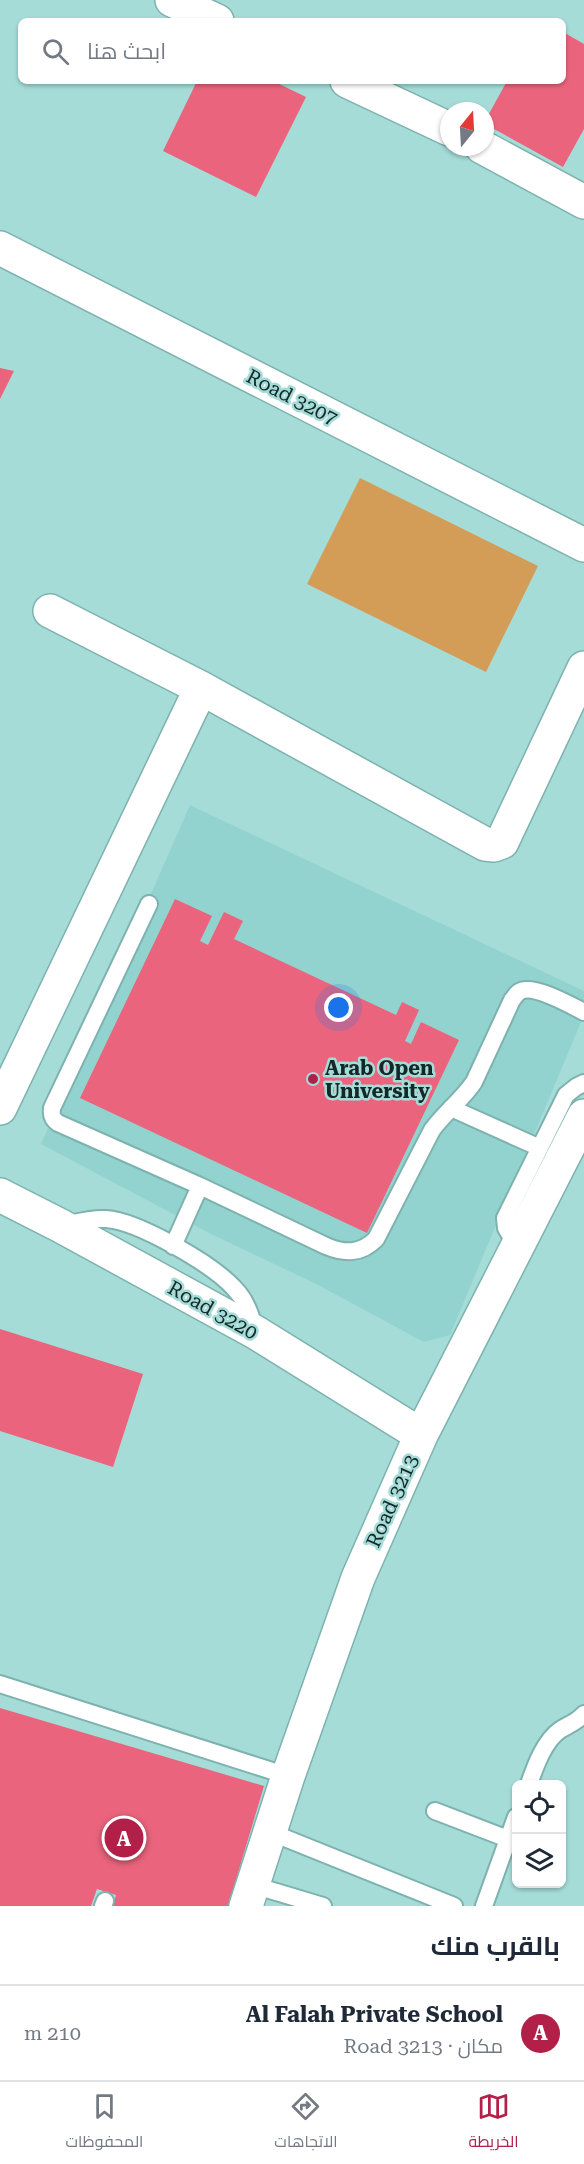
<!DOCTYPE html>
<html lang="ar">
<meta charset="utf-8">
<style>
:root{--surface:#fff;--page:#f6f6f7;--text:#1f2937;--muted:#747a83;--line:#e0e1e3;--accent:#b2204a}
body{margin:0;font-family:"Roboto Serif",Cairo,serif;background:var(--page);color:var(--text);direction:rtl}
.controls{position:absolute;right:18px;bottom:18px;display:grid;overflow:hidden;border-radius:9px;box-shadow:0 2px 4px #0004}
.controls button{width:54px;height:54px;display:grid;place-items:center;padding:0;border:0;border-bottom:2px solid var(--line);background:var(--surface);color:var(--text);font:30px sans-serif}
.compass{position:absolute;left:440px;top:102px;width:54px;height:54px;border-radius:50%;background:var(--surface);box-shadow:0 2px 4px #0004;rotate:18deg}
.you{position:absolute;left:339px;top:1008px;width:21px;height:21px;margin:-15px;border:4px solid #fff;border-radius:50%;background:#1a73e8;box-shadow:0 0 0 9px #1a73e833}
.badge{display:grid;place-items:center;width:39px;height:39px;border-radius:50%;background:var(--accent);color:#fff;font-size:20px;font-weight:700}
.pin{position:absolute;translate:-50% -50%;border:3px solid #fff;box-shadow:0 2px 6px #0006}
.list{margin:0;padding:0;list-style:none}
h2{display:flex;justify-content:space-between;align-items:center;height:78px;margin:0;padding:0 24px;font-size:26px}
h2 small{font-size:20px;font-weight:400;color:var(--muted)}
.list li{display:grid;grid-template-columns:39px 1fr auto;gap:18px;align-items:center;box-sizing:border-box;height:96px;padding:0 24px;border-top:2px solid var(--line)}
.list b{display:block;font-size:22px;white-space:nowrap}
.list p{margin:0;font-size:20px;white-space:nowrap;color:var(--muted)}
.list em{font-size:20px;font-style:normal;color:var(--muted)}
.icon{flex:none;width:33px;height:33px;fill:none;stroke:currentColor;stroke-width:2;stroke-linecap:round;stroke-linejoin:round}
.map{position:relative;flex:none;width:584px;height:1906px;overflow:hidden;direction:ltr}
.search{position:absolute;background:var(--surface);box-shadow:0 2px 4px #0004;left:18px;right:18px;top:18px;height:66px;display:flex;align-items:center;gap:15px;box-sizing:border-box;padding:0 21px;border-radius:9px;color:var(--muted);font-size:22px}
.sheet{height:174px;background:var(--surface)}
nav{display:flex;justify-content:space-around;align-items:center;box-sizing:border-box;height:84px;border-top:2px solid var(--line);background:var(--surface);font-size:16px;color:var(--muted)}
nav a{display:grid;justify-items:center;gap:3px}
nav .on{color:var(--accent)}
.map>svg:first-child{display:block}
</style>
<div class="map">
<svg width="584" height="1906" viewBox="0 0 584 1906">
<rect width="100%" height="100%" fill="#a6dcd8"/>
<path fill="#92d3cf" d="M190 805 584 991V1015L450 1335 424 1342 316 1284 207 1232 41 1144Z"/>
<path fill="#d39d58" d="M360 478 538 566 486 672 307 584Z"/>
<path fill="#ea647d" d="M563 32 584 44V129L563 167 485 124V121L507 81H563Z
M197 81H273L306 97 256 197 163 151Z
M0 368 14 371 0 399Z
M175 899 212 916 200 941 208 945 224 912 243 921 234 939 396 1015 402 1002 419 1010 405 1041 411 1044 421 1022 459 1040 367 1233 80 1098Z
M0 1329 143 1374 113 1467 0 1431Z
M0 1708 264 1786 228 1906H113L116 1895 97 1889 91 1906H0Z"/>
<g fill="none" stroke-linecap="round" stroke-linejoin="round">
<defs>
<path id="service" d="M149 904 52 1108C51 1115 52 1119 58 1123L200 1186 326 1246C345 1254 361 1254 376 1239L432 1130C445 1112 462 1100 474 1082L512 1000C513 999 517 993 519 992 532 983 570 1005 584 1012
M451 1108 540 1148
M65 1225C78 1222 92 1218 106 1219 138 1221 212 1264 234 1288 245 1299 251 1314 254 1329
M173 1246 200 1186
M517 1247 506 1228 505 1218 566 1095 576 1087 584 1083
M0 1684 288 1776
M529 1784C535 1767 544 1741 560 1730 568 1725 577 1722 584 1714
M435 1811 508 1839
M270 1832 454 1906
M253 1885 323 1906
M103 1906 105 1901
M484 1906 516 1817"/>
<path id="minor" d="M172 0 217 21
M347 81 449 129
M482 147 584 202
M0 248 584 545
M50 611 201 688 485 844 494 845 502 842 584 668
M0 1108 201 688
M0 1195 61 1226 255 1332 421 1435
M246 1906 288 1776 358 1578 421 1435 584 1116"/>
</defs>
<use href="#service" stroke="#7db2ae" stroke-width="20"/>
<use href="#minor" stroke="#7db2ae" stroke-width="36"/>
<use href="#service" stroke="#fff" stroke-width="16"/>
<use href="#minor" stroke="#fff" stroke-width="33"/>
</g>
<circle fill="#b2204a" stroke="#a6dcd8" stroke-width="2" cx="313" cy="1079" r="6"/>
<g text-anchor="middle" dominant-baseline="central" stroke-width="5" stroke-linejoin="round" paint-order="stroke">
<g font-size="20" fill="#132928" stroke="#a6dcd8">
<text transform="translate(292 397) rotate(27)">Road 3207</text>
<text transform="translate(213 1310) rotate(29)">Road 3220</text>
<text transform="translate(392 1501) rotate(-66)">Road 3213</text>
</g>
<g font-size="20" font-weight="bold" fill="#132928" stroke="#a6dcd8" text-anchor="start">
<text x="325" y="1068">Arab Open<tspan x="325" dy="23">University</tspan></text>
</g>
</g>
</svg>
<div class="controls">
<button><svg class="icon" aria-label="locate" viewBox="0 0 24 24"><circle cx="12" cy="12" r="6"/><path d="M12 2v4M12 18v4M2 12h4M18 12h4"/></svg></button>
<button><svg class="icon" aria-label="layers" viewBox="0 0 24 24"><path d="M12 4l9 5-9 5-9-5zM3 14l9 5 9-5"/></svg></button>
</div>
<svg class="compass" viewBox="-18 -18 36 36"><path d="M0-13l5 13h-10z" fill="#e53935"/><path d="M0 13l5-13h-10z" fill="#747a83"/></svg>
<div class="you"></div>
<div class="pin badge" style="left:124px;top:1838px">A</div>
<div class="search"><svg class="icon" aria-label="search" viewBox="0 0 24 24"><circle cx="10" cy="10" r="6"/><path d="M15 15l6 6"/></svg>ابحث هنا</div>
</div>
<section class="sheet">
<h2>بالقرب منك<small></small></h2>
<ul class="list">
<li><span class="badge">A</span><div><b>Al Falah Private School</b><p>مكان · Road 3213</p></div><em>210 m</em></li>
</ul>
</section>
<nav>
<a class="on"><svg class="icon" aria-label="map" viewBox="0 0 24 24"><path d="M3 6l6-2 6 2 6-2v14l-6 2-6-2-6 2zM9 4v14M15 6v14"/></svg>الخريطة</a>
<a><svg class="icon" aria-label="directions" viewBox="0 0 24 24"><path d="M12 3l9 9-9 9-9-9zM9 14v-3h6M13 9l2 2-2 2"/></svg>الاتجاهات</a>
<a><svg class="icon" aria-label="saved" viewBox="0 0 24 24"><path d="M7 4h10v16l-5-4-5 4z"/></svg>المحفوظات</a>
</nav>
